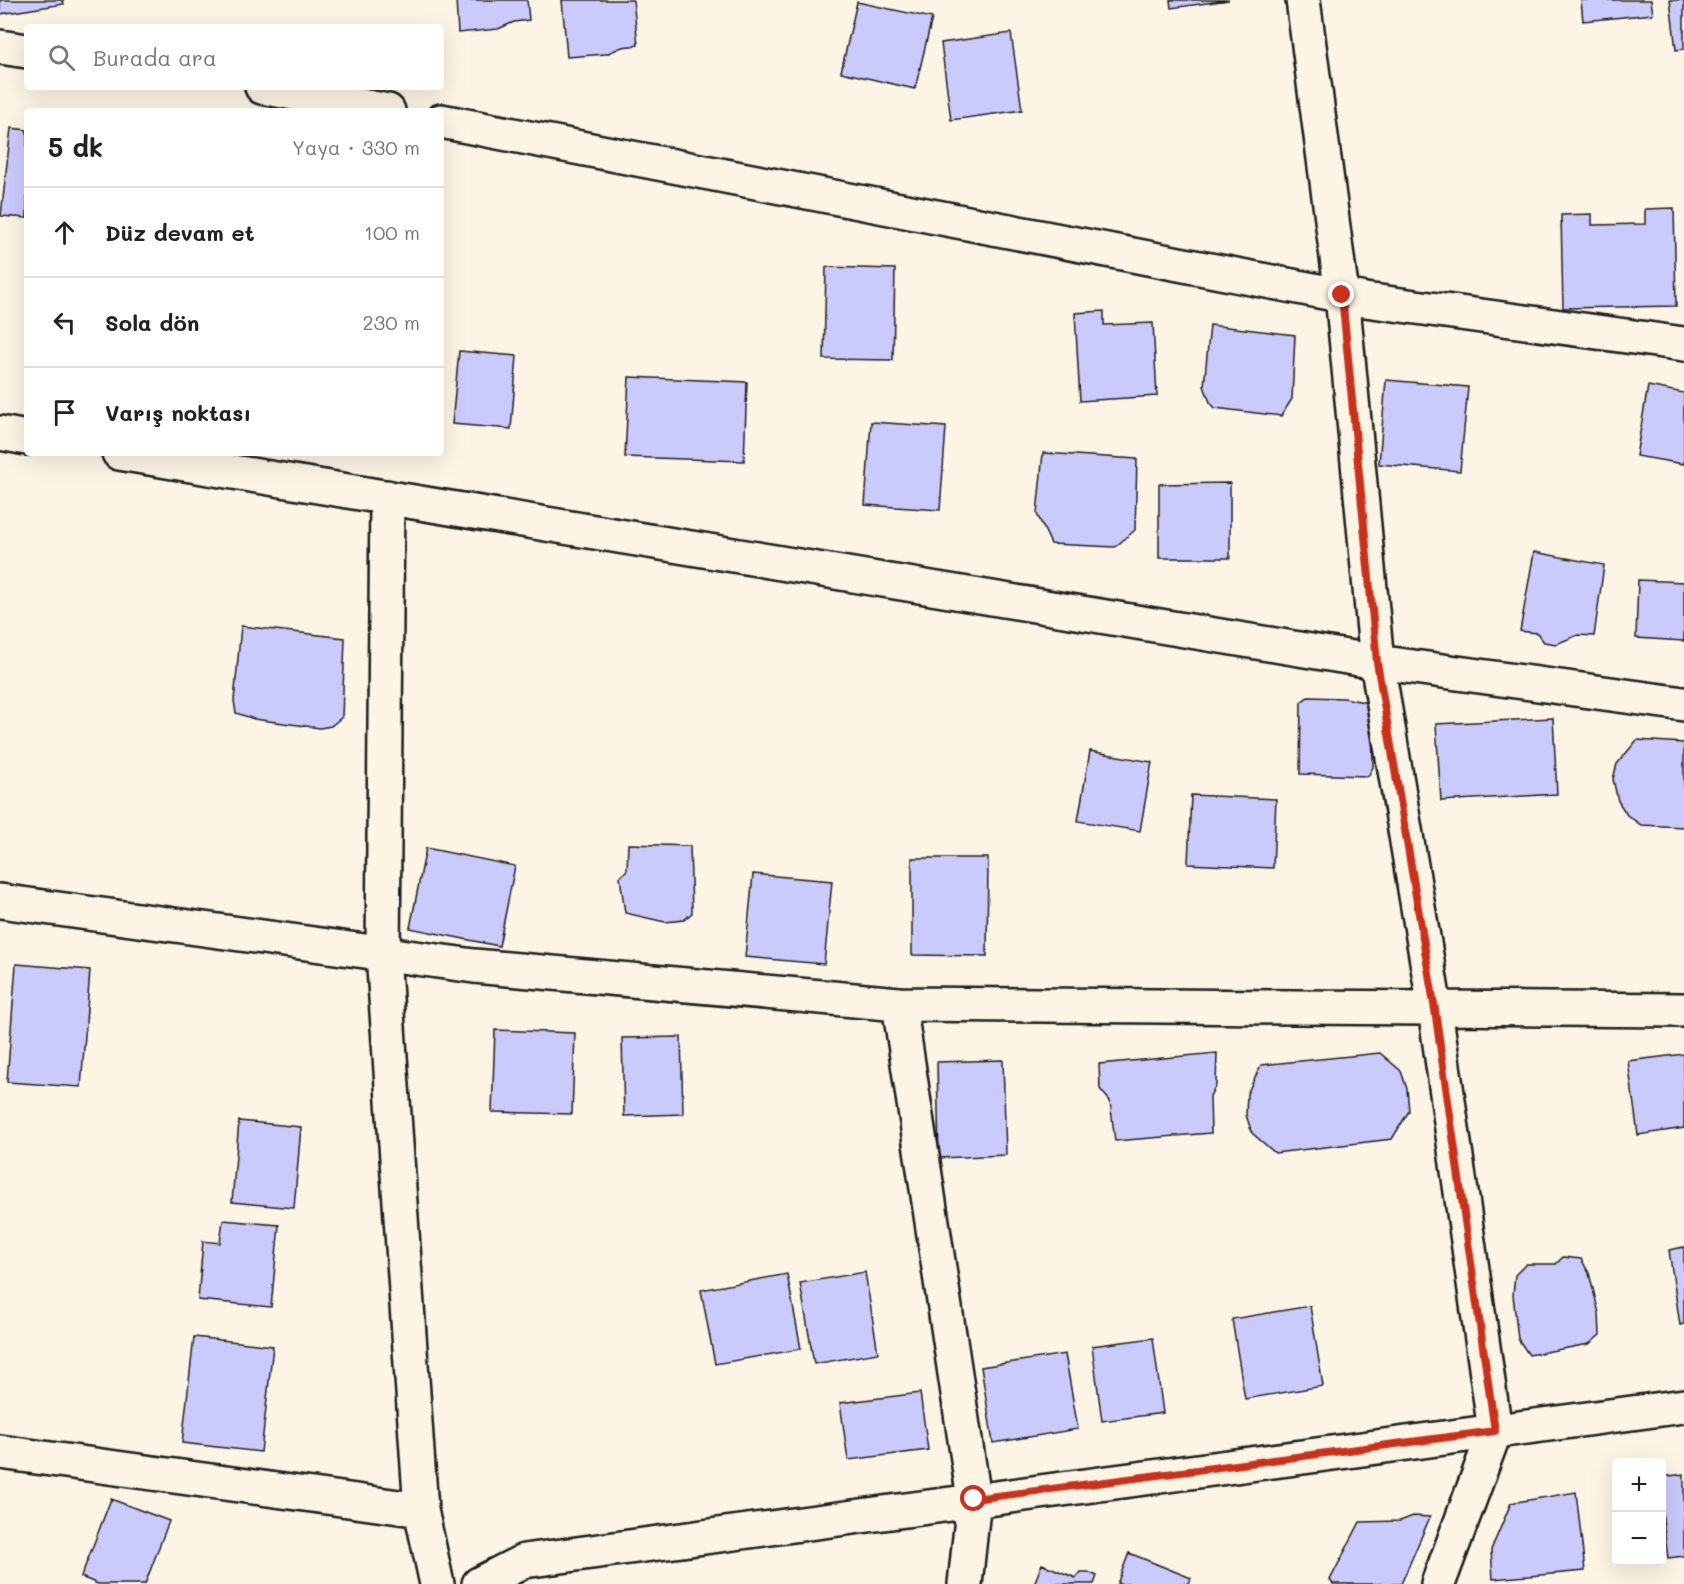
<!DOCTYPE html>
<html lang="tr">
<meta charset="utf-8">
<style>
:root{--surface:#fff;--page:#f6f6f6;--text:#222;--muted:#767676;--line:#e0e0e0}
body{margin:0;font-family:Mali,sans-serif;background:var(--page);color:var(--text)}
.controls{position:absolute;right:18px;bottom:18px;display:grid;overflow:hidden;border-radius:6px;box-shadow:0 6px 24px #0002}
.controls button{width:54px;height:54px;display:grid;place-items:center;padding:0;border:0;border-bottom:2px solid var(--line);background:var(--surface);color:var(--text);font:30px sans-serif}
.stop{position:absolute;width:18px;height:18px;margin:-14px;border:4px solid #c8321e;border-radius:50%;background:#fff}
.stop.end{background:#c8321e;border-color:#fff;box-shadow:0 2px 6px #0008}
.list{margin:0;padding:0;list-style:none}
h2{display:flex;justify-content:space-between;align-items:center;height:78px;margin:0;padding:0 24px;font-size:26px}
h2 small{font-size:20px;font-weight:400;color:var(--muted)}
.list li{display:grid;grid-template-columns:39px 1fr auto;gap:18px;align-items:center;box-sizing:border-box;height:90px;padding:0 24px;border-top:2px solid var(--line)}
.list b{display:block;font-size:22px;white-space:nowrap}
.list em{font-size:20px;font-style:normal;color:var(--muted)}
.icon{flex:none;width:33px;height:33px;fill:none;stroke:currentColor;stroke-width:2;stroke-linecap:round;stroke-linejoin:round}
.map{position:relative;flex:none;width:1684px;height:1584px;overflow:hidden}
.search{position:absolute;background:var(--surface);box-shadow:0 6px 24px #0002;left:24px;top:24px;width:420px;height:66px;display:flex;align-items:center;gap:15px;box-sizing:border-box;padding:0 21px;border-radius:6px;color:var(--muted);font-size:22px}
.panel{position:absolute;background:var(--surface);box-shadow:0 6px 24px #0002;left:24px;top:108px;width:420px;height:348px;border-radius:6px}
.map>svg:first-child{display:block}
</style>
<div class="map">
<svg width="1684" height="1584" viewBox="0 0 1684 1584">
<rect width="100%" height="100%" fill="#fcf5e5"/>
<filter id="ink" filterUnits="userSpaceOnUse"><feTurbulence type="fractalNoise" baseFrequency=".0167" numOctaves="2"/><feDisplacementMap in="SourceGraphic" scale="12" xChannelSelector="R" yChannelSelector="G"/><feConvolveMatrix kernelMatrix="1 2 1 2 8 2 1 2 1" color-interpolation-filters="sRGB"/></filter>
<g filter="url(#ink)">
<path fill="#cbcafd" stroke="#1c1c1c" stroke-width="1.5" d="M0 0H63L64 4 0 14Z
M456 0H527L529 20 514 22 498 29 458 33Z
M562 0H633L638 45 622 47 606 54 567 57Z
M1170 0H1229L1171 8Z
M1581 0H1651L1653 14 1583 21Z
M1670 0H1684V49L1676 50Z
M857 2 932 18 915 89 841 72Z
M1011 33 1022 110 951 120 941 43Z
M11 128 27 130V218L1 216Z
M1674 208 1676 306 1563 308 1561 215 1592 214V225L1645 224V209Z
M826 267 895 269 893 360 824 359Z
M1104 311V325L1153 323 1157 396 1080 401 1075 313Z
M1210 325 1295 335 1292 399 1281 416 1215 408 1210 402 1204 386Z
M459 351 517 356 511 429 452 424Z
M629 377 747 382 744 461 625 457Z
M1386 380 1468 387 1460 471 1379 464Z
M1648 386 1684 393V464L1636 456Z
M871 422 946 427 940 510 865 505Z
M1043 453 1137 459 1135 530 1115 547 1051 544 1037 514Z
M1230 483V558H1159V484Z
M1534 552 1604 565 1594 636 1578 635 1556 644 1544 642 1537 633 1520 631Z
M1638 580 1684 582V641L1636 638Z
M241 626 345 638 342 717 331 726 320 728 254 719 236 713 234 701Z
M1308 697 1344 698 1364 702 1372 712 1373 767 1368 776 1300 774 1301 702Z
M1553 718 1557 794 1441 801 1436 724Z
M1637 740 1684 743V827L1641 825 1627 815 1618 801 1613 779 1617 764Z
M1090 751 1152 762 1140 831 1078 821Z
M1191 795 1276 799 1273 868 1188 864Z
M628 844 690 846 692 913 684 920 665 922 625 913 620 877 627 870Z
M426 848 515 866 499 946 410 928Z
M912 858H988L987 956 912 955Z
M753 874 832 881 824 964 745 957Z
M16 964 90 970 81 1087 7 1082Z
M495 1030 575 1033 572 1114 492 1112Z
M681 1037 683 1114 624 1116 622 1038Z
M1217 1053 1216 1085 1210 1096 1211 1133 1115 1141 1110 1101 1100 1089 1099 1064Z
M1380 1053 1401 1071 1407 1089 1409 1111 1392 1139 1275 1153 1252 1133 1246 1115 1247 1094 1261 1065Z
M1684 1054V1128L1638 1135 1628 1061Z
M1003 1060 1006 1155 939 1158 937 1062Z
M239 1121 301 1127 294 1208 232 1202Z
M223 1220 279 1225 271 1307 198 1300 203 1241 220 1243Z
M1684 1247V1324L1680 1325 1669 1250Z
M1563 1257 1581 1259 1589 1273 1599 1313 1600 1335 1589 1344 1529 1355 1518 1339 1513 1295 1515 1275 1526 1264H1556Z
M865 1272 878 1353 814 1364 800 1283Z
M787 1274 801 1349 715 1364 701 1290Z
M1310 1306 1323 1386 1245 1399 1232 1319Z
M194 1337 273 1346 261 1452 182 1443Z
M1153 1338 1163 1413 1102 1421 1092 1346Z
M1065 1354 1078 1429 993 1443 981 1367Z
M920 1393 928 1450 848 1460 840 1403Z
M1684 1474V1556L1668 1558 1662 1511V1477Z
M1576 1492 1585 1571 1493 1579 1491 1550 1511 1503Z
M111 1499 169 1521 145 1584H98L81 1577Z
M1413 1516 1430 1517 1401 1584H1333L1330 1580 1360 1522 1400 1521Z
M1129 1553 1191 1578 1189 1584H1117Z
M1042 1564 1076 1578 1081 1572H1088L1097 1576 1094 1584H1034Z"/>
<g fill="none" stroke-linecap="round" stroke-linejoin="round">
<defs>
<path id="minor" d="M1303 0 1342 295 1377 662 1435 1009 1495 1431 1438 1584
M0 47 27 51
M262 87 388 111
M441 121 1365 300 1684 344
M0 433 27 438
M119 453 1377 662 1684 704
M387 497 383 954 421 1510 437 1584
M0 901 474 966 899 1004 1684 1010
M899 1004 974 1499 965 1584
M0 1452 421 1510
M479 1584 524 1561 1684 1406"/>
</defs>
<use href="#minor" stroke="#1c1c1c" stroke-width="38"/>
<use href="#minor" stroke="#fcf5e5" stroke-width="33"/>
</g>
</g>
<g fill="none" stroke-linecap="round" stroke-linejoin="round" filter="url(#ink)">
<path stroke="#c8321e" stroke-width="8" d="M974 1499 1495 1431 1435 1010 1377 662 1342 295"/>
</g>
</svg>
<div class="controls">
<button>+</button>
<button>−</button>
</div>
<div class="stop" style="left:974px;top:1499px"></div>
<div class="stop end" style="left:1342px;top:295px"></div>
<div class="search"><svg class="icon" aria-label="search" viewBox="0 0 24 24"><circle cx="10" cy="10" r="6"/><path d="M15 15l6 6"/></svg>Burada ara</div>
<section class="panel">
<h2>5 dk<small>Yaya · 330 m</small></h2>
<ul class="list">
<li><svg class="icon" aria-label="ahead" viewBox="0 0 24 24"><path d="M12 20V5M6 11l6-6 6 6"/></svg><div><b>Düz devam et</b></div><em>100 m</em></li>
<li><svg class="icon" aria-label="left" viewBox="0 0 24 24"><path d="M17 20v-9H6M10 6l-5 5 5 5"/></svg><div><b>Sola dön</b></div><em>230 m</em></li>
<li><svg class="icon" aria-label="arrive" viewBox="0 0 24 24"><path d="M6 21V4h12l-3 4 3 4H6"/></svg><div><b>Varış noktası</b></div></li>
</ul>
</section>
</div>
